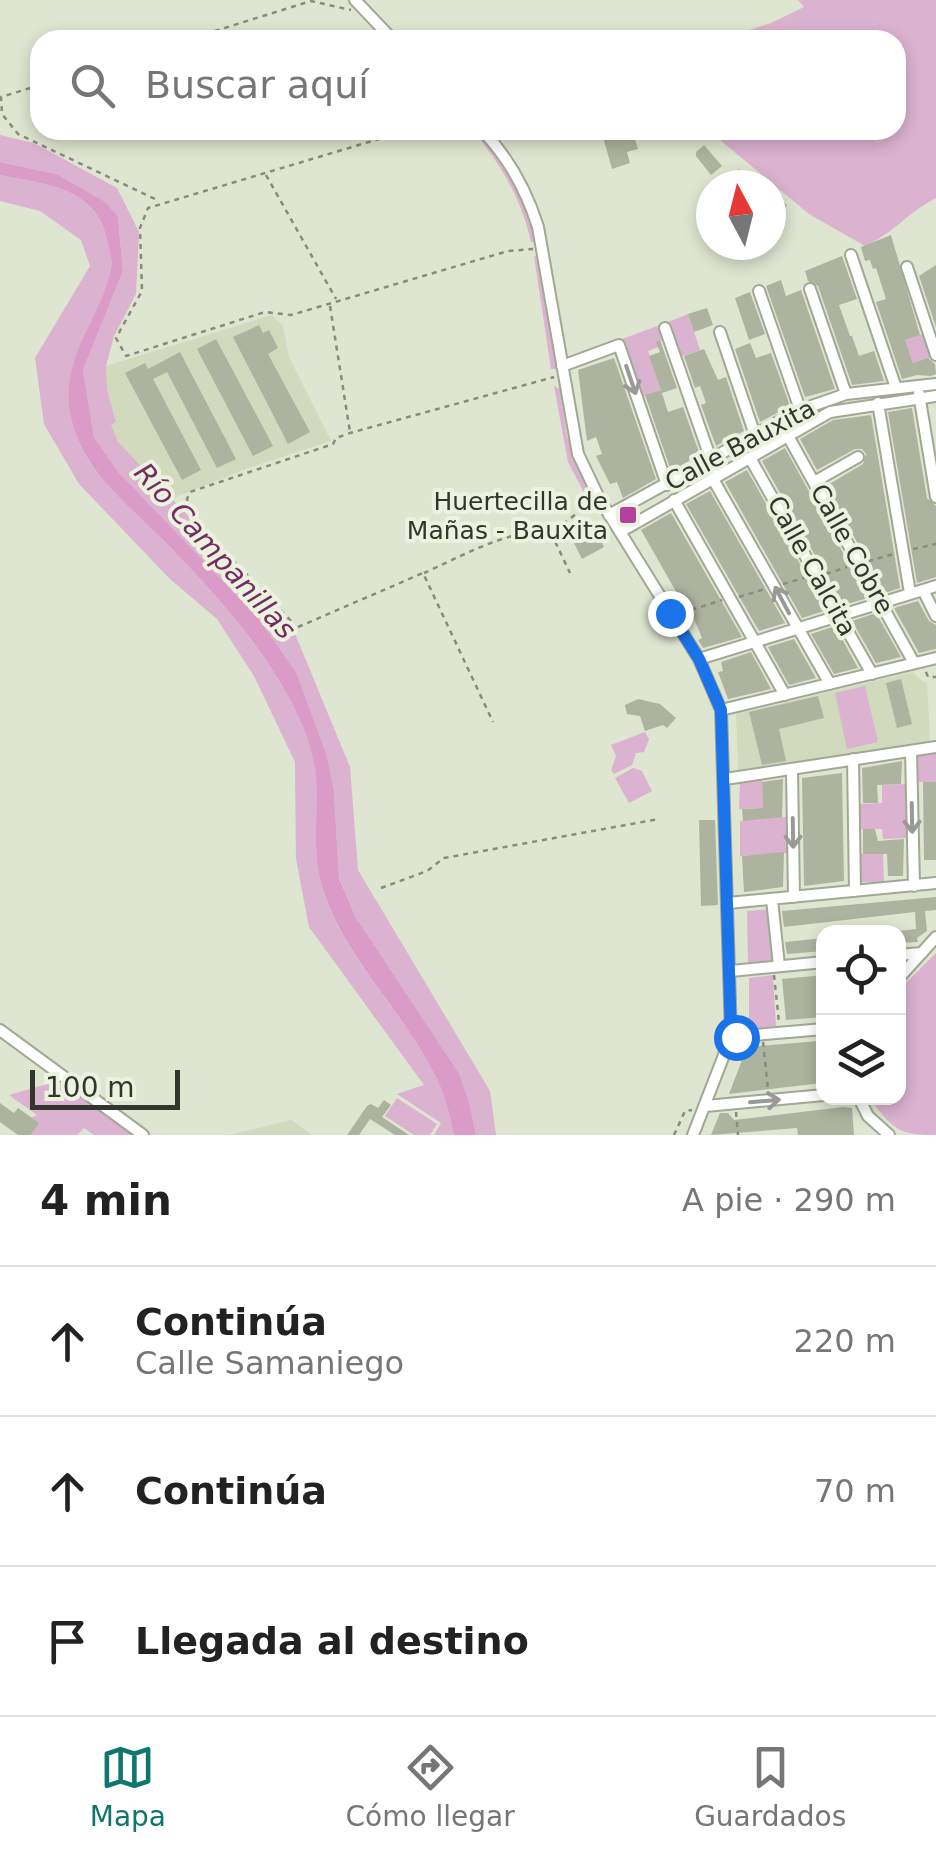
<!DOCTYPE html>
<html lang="es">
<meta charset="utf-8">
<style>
:root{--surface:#fff;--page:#f6f6f6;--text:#222;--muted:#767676;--line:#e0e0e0;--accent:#0f766e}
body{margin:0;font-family:"DejaVu Sans",sans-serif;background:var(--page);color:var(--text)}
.controls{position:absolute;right:30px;bottom:30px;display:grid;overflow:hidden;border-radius:20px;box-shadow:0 5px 15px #0003}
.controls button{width:90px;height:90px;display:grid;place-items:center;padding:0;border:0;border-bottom:2px solid var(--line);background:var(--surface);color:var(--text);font:50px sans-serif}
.compass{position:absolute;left:696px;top:170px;width:90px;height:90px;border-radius:50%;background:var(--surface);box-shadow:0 5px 15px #0003;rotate:353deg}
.scale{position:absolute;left:30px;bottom:25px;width:150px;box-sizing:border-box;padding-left:10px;border:5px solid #33362e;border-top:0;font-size:28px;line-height:35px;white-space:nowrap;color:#33362e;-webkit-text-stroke:8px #ebf2dd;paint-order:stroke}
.stop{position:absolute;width:30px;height:30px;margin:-22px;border:8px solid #1a73e8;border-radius:50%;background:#fff}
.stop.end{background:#1a73e8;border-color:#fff;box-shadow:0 2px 10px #0008}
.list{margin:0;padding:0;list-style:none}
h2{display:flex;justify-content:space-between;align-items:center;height:130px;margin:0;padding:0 40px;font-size:42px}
h2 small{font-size:32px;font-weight:400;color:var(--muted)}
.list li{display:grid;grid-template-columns:65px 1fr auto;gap:30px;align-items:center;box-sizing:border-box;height:150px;padding:0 40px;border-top:2px solid var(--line)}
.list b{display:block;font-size:38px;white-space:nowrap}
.list p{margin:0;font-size:32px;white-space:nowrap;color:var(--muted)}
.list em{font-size:32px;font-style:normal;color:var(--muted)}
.icon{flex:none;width:55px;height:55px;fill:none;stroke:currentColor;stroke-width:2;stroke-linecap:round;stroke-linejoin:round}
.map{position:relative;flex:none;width:936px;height:1135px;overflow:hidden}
.search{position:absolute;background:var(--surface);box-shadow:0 5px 15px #0003;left:30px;right:30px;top:30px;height:110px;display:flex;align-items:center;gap:25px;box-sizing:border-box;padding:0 35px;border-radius:30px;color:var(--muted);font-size:38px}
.sheet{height:580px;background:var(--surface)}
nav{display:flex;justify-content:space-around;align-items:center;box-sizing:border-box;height:140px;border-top:2px solid var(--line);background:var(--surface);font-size:28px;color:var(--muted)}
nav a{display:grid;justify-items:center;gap:5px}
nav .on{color:var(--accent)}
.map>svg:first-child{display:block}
</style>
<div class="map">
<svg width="936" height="1135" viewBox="0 0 936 1135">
<rect width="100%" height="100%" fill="#dee5d0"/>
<path fill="#d1dabd" d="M272 315 283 326 289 357 331 441 251 467 171 499 118 442 110 425 116 422 107 390 106 366Z
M913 672 922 681 927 682 930 742 738 770 736 714Z
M291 1120 312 1135H229Z"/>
<path fill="#dbb2cf" d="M798 0H936V198C910 211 892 234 865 246L809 214 708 130H896V40H719L771 23 804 7Z
M472 130H476C504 163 526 199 536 241L531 242C522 200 500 162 472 130Z
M0 135 34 143 117 188 139 232 136 294 114 336 106 366 107 390 116 422 111 425 118 442 291 624 350 767 358 870 490 1091 496 1135H476L470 1106 356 918 339 877 334 791 327 756 297 674 119 473 94 437 83 370 123 271 118 217 56 174 0 162Z
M0 175C45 184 97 187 107 240 109 249 113 261 111 269 100 319 61 359 70 413 81 473 134 509 173 550 208 587 242 623 270 666 291 698 314 738 316 776 318 808 313 844 319 875 335 950 399 1004 433 1070 444 1091 449 1112 454 1135H434L441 1123 397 1094 424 1085 309 927 296 859 295 762 254 676 217 619 170 579 79 484 44 424 35 358 90 266 81 240 40 211 0 201Z
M534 256 538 257 557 369H551Z
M688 314 700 350 680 357 668 322Z
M660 325 665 339 657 342 658 347 648 351 661 390 641 397 622 339Z
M925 333 933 357 913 363 905 340Z
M554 386 560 389 567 436 591 496 587 498 568 462Z
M865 686 878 742 847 749 835 693Z
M645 732 649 739 644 752 636 753 632 765 614 774 611 770 616 756 611 745Z
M936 752V782H918V755Z
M633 768 642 771 652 791 629 803 615 778Z
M762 779 763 808 739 809 740 783Z
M906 784 907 838 883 839 882 829H859V804L882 803V785Z
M763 817H787V853L740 856V821Z
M859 854H883L884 882H860Z
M771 909 776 960 748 963 747 911Z
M936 953V1135C905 1135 894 1132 875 1105L885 1098H898L899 1088 904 1084 901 1052 899 1051V990Z
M773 975 776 1026 749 1029V978Z
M58 1081 133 1135H94L84 1128 77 1135H31L38 1124 31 1118 37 1115 9 1095Z
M397 1098 437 1124 430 1135H414L385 1116Z"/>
<path fill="#da9bc8" d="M0 162 56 174 105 202 118 217 123 271 83 370 94 437 119 473 257 617 297 674 327 756 334 791 339 878 356 918 459 1074 470 1106 476 1135H454C449 1112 444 1091 433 1071 399 1004 336 950 319 875 313 844 318 808 316 777 313 738 291 698 270 666 242 623 208 587 173 550 134 509 81 473 70 413 60 359 100 319 111 269 113 261 109 249 107 240 97 187 45 184 0 175Z"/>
<path fill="#adb39f" d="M601 130H632L638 149 627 152 630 163 612 169Z
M704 145 722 166 711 175 696 156V152Z
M739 169 760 185H726Z
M771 192 787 205 771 225Z
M891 235 920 335 905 340 913 363 928 358 935 364 936 374 931 376 917 375 902 379 876 302 886 299 876 268 873 269 870 260 865 261 861 247Z
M842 256 857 299 839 305 850 336H852L859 356 874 351 884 381 852 385 818 286 808 281 805 271Z
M936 265V327L919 276Z
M781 280 786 296 801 290 835 389 805 397 766 286Z
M750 292 765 334 749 340 735 298Z
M707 308 713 325 694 332 688 314Z
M259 325 263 333 269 330 278 348 268 354 310 432 288 444 233 337Z
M216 339 273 446 253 456 197 349Z
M660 340 677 388 662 393 649 356 660 352 656 342Z
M750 343 756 358 771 353 790 406 760 422 735 349Z
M704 349 718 380 726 377 744 431 716 446 701 405 706 403 700 386 695 388 684 356Z
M180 352 236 459 217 468 167 372 153 379 201 470 182 480 125 373 145 363 148 369Z
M614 358 656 479 623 498 617 482 610 484 596 456 602 454 596 437 587 441 578 370Z
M661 390 668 412 683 407 700 455 671 471 645 395Z
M912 408 927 498 936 506V577L917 583 888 412Z
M871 415 900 588 885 593 826 486 863 464 866 454 862 449H855L817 470 800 439 833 420Z
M785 448 868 598 843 605 762 461Z
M747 470 822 603 824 611 802 618 725 482Z
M710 491 785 623 759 631 686 504Z
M671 513 742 637 703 648 698 640 702 638 689 607 686 609 641 530Z
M596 531 604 547 582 559 574 543Z
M918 601 929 621 936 625V649L919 653 894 608Z
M876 613 901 657 876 663 852 621Z
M835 626 858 668 834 674 811 634Z
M794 639 816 678 789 685 768 647Z
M751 652 771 689 728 699 718 672 723 671 721 662Z
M901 679 912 724 897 728 886 683Z
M818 696 824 718 779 729 786 761 762 765 749 712Z
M638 699 660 704 676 718 667 728 663 725 645 731 640 716 627 714 625 705Z
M902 761 901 784 877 785 878 803H863L862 768Z
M842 773 844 881 804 886 802 778Z
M783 779 782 817 743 821 742 809 763 808 762 782Z
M923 782H936V860H924Z
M699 820H715L718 905 701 906Z
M863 829H875L878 841 904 839 903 876H888L887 854H863Z
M784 852 783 887 744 892 742 856Z
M936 897V910L925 911 927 931 917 938 918 942 898 943V931L916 929 915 912 784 927 782 911Z
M824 938V951L787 954 785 942Z
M824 975V1017L786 1020 782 979Z
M819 1041 824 1043 822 1083 729 1094 747 1047Z
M384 1100 391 1105 382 1117 409 1135H395L370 1119 359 1135H347L367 1106 371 1104 378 1108Z
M0 1103 14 1113 18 1108 39 1123 31 1135H18L0 1122Z
M843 1107 852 1108 854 1135H798L797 1128 711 1135 720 1113H728L734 1120Z"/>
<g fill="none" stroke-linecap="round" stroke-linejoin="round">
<defs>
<path id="minor" d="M355 0 393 40
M482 130C508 157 527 192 538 227L578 454 599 498 699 659 721 710 731 1037 693 1135
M851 255 896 388
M907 267 936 355
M810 289 846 394
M759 291 802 415
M665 328 710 457 714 481 830 684
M720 332 755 435
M562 366 619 345 667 485
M919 394 936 497
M878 403 910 593
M788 436 914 663
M750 458 872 674
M814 482 858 457
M674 500 785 695
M609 515 800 410 846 394 936 384
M620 532 830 412 936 396
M923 590 936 616
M699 659 936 586
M721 710 936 658
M911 751 914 886
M853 759 855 891
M792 770 794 897
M725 779 936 747
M772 899 779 966
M728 903 936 883
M898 955 922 953
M731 971 824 962
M898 979 936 937
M0 1030 143 1135
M731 1037 824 1029
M859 1098 868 1116 889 1135
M706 1106 824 1095"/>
</defs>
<use href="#minor" stroke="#a1a894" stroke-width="14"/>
<path stroke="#878c7d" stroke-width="2.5" stroke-dasharray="5 5" stroke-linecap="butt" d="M186 40 311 1 351 10
M40 85 1 97 2 114 18 134 155 199
M409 130 148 208 140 228 142 291 116 338 126 356 265 312 291 315 508 251 533 249
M266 175 336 299
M330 306 350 432
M551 533 570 573
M913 549 936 544
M868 561 894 554
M424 573C458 558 514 526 551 533L592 502
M826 574 847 567
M783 584 804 578
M739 597 765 589
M682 613 722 600
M291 621 194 519 187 499 190 492 333 444 336 438 350 433 554 377
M298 627 423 573 493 722
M926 672 928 677H936
M381 888 427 871 444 858 659 819
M774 975 779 1022
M763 1042 768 1089
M736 1112 738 1135
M674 1135 685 1111 692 1110"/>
<use href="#minor" stroke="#fff" stroke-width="10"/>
</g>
<defs><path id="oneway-shaft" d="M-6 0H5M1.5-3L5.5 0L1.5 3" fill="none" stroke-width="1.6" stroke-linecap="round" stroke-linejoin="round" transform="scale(2.5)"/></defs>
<g stroke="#999a96">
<use href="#oneway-shaft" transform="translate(631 380) rotate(71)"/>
<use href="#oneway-shaft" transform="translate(782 600) rotate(-118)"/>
<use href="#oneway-shaft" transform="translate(912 818) rotate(89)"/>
<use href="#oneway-shaft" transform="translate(793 833) rotate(89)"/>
<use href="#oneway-shaft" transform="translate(765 1101) rotate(-5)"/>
</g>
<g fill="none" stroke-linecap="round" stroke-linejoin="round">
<path stroke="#1a73e8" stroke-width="12" d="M670 613 699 659 721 710 731 1037H736"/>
</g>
<rect fill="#b4419b" stroke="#ebf2dd" stroke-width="4" x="618" y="505" width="20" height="20" rx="5"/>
<g text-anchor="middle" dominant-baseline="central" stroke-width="8" stroke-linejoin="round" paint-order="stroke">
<g font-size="25" fill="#33362e" stroke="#ebf2dd">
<text transform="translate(740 445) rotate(-28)">Calle Bauxita</text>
<text transform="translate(852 549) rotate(61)">Calle Cobre</text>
<text transform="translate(812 566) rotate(61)">Calle Calcita</text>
</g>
<g font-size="25" fill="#33362e" stroke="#ebf2dd" text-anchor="end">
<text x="608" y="501">Huertecilla de<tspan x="608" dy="29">Mañas - Bauxita</tspan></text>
</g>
<g font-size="28" font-style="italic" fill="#752b64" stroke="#ebf2dd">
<text transform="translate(215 551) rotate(48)">Río Campanillas</text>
</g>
</g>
</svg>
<div class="controls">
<button><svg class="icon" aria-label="locate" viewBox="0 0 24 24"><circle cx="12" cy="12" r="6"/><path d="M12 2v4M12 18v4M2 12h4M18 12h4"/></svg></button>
<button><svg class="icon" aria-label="layers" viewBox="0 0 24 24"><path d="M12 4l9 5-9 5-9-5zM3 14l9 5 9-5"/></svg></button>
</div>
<svg class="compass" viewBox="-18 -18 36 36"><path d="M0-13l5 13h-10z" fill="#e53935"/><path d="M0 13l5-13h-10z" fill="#767676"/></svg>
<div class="scale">100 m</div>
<div class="stop" style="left:736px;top:1037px"></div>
<div class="stop end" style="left:670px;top:613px"></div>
<div class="search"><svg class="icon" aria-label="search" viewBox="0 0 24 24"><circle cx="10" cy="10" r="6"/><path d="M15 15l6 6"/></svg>Buscar aquí</div>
</div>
<section class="sheet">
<h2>4 min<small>A pie · 290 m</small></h2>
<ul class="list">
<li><svg class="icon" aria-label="ahead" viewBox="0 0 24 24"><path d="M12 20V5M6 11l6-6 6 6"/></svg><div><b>Continúa</b><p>Calle Samaniego</p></div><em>220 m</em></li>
<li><svg class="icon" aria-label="ahead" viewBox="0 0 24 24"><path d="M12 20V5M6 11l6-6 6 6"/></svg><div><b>Continúa</b></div><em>70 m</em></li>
<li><svg class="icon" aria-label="arrive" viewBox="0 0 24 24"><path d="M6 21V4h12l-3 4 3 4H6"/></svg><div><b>Llegada al destino</b></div></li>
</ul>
</section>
<nav>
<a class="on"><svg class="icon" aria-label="map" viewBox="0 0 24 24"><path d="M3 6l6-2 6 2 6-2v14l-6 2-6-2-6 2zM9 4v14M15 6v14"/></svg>Mapa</a>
<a><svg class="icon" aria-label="directions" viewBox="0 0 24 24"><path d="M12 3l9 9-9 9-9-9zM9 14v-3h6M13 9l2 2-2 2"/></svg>Cómo llegar</a>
<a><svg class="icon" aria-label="saved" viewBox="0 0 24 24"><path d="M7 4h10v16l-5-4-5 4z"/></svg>Guardados</a>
</nav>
